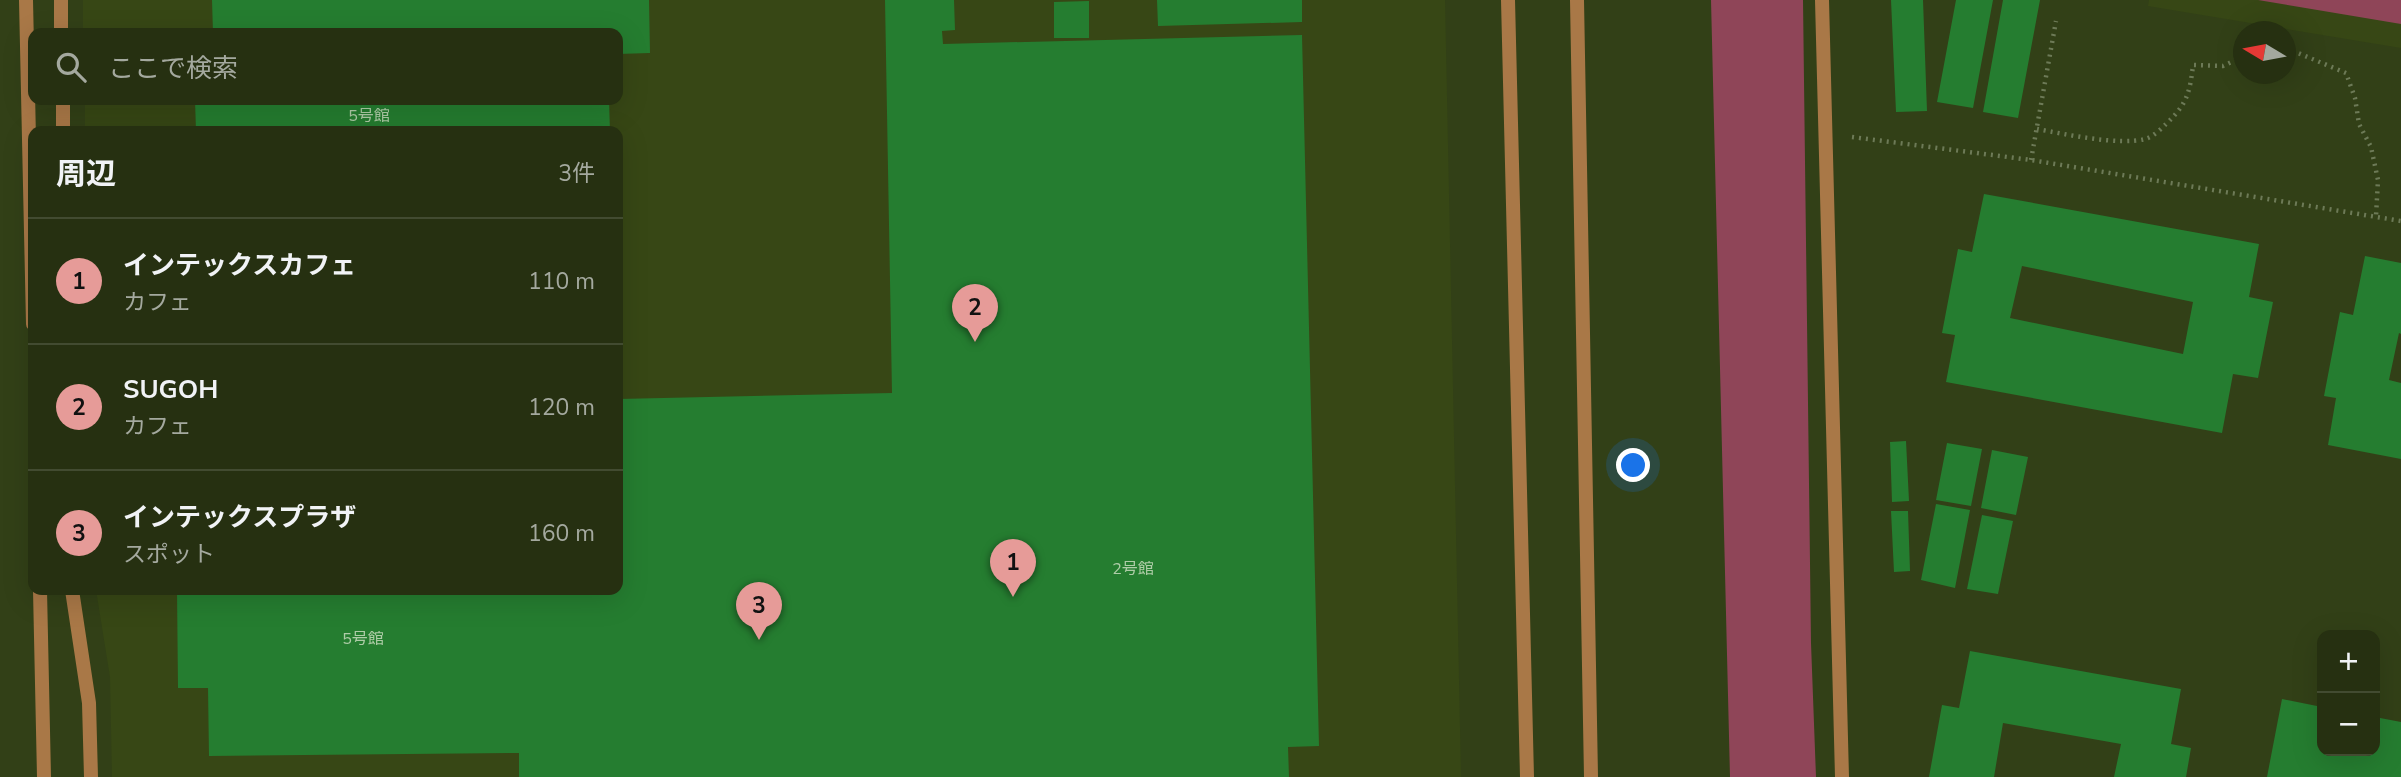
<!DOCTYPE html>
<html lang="ja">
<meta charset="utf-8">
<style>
:root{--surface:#263011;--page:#2e381a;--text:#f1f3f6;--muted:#a4a99f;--line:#424b31;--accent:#e69b98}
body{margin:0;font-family:"Nunito Sans","Noto Sans JP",sans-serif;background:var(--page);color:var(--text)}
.controls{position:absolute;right:21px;bottom:21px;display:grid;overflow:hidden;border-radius:14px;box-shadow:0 7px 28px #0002}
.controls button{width:63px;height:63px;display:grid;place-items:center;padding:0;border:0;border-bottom:2px solid var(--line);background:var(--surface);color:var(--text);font:35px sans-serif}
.compass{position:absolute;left:2233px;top:21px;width:63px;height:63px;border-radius:50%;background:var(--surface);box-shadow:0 7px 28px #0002;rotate:280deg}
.you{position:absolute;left:1634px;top:466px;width:24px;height:24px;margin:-18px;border:5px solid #fff;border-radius:50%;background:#1a73e8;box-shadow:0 0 0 10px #1a73e833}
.badge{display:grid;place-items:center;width:46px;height:46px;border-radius:50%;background:var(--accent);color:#111;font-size:23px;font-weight:700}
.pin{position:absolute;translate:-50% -58px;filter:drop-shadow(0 2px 4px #0008)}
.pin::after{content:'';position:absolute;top:37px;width:24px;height:21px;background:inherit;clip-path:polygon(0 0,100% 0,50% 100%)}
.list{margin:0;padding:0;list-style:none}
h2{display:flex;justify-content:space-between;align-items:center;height:91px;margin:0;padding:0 28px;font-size:30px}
h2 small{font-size:23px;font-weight:400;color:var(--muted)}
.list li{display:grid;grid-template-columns:46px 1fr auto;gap:21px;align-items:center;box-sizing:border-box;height:126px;padding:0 28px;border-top:2px solid var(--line)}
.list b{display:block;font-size:26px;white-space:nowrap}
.list p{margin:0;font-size:23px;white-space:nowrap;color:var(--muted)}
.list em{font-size:23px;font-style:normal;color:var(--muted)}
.icon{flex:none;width:38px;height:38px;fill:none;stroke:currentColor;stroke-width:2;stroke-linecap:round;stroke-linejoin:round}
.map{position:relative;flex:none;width:2401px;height:777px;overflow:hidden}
.search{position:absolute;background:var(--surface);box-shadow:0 7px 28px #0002;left:28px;top:28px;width:595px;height:77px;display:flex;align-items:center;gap:18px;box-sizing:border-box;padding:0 24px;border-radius:14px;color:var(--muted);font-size:26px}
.panel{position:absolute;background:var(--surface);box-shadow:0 7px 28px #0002;left:28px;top:126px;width:595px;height:469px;border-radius:14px}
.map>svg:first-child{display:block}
</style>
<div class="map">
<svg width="2401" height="777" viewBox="0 0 2401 777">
<rect width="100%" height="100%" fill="#324017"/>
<path fill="#374715" d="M83 0H1445L1461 777H112L110 677 96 590H618V131H85V100H618V33H83Z
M2149 0H2401V48L2148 6Z"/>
<path fill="#8f4558" d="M1711 0H1803L1811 643 1816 777H1730Z
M2258 0H2401V24Z"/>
<path fill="#257d30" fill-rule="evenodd" d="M212 0H649L650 53 618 54V33H213Z
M885 0H954L955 30 942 31 943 44 1302 35 1319 746 1288 747 1289 777H519V753L209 756 208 688H178L177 590H618V399L892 393Z
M1157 0H1302V22L1158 26Z
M1891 0H1923L1927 111 1896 112Z
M1956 0H1993L1973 108 1937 102Z
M2003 0H2040L2018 118 1983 112Z
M1089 1V38H1054V2Z
M195 100H609L610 131H196Z
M1984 194 2259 244 2249 297 2273 302 2258 378 2233 374 2222 433 1946 382 1955 335 1942 333 1958 249 1972 252ZM2022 266 2193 302 2183 354 2010 318Z
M2365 256 2401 263V334L2399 333 2389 380 2401 383V459L2328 445 2336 398 2324 396 2340 312 2353 315Z
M1906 441 1909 501 1892 502 1890 442Z
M1947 443 1982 449 1971 506 1936 500Z
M1992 450 2028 457 2016 515 1981 508Z
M1936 504 1970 510 1955 588 1921 580Z
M1891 511H1908L1910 571 1894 572Z
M1982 515 2013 521 1998 594 1967 589Z
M1970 651 2181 689 2171 744 2191 748 2186 777H2114L2121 744 2003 723 1994 777H1929L1942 705 1959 708Z
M2282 699 2322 707V751H2375V717L2401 722V777H2267Z"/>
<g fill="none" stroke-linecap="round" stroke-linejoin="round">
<path stroke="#6d7a57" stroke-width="4.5" stroke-dasharray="2 5" stroke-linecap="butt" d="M2286 48 2346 73 2355 98 2359 124 2371 147 2378 180 2376 216
M2037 129C2064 134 2120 146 2145 139 2153 137 2161 129 2167 123 2187 104 2190 92 2193 65L2223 66 2244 56
M1852 137 2031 160 2401 221
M2031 160 2056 21"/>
<path stroke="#a97847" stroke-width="14" d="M26 0 33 324
M61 0V33
M1508 0 1527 777
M1577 0 1591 777
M1822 0 1842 777
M63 100V131
M40 590 44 777
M72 590 89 703 91 777"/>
</g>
<g text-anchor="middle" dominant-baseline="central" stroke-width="7" stroke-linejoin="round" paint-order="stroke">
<g font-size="16" fill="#aecca7">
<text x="369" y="116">5号館</text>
<text x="1133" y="569">2号館</text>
<text x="363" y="639">5号館</text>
</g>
</g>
</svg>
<div class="controls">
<button>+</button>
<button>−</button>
</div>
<svg class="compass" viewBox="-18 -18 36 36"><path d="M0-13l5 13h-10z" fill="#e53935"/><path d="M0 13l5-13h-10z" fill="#a4a99f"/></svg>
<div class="you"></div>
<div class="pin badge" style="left:1013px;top:597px">1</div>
<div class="pin badge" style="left:975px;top:342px">2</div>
<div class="pin badge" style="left:759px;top:640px">3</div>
<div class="search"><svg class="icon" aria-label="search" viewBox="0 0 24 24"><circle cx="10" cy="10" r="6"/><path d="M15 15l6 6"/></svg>ここで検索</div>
<section class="panel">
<h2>周辺<small>3件</small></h2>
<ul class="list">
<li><span class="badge">1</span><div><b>インテックスカフェ</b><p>カフェ</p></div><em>110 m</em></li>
<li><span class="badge">2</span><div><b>SUGOH</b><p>カフェ</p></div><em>120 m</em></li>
<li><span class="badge">3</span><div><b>インテックスプラザ</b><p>スポット</p></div><em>160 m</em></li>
</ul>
</section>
</div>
